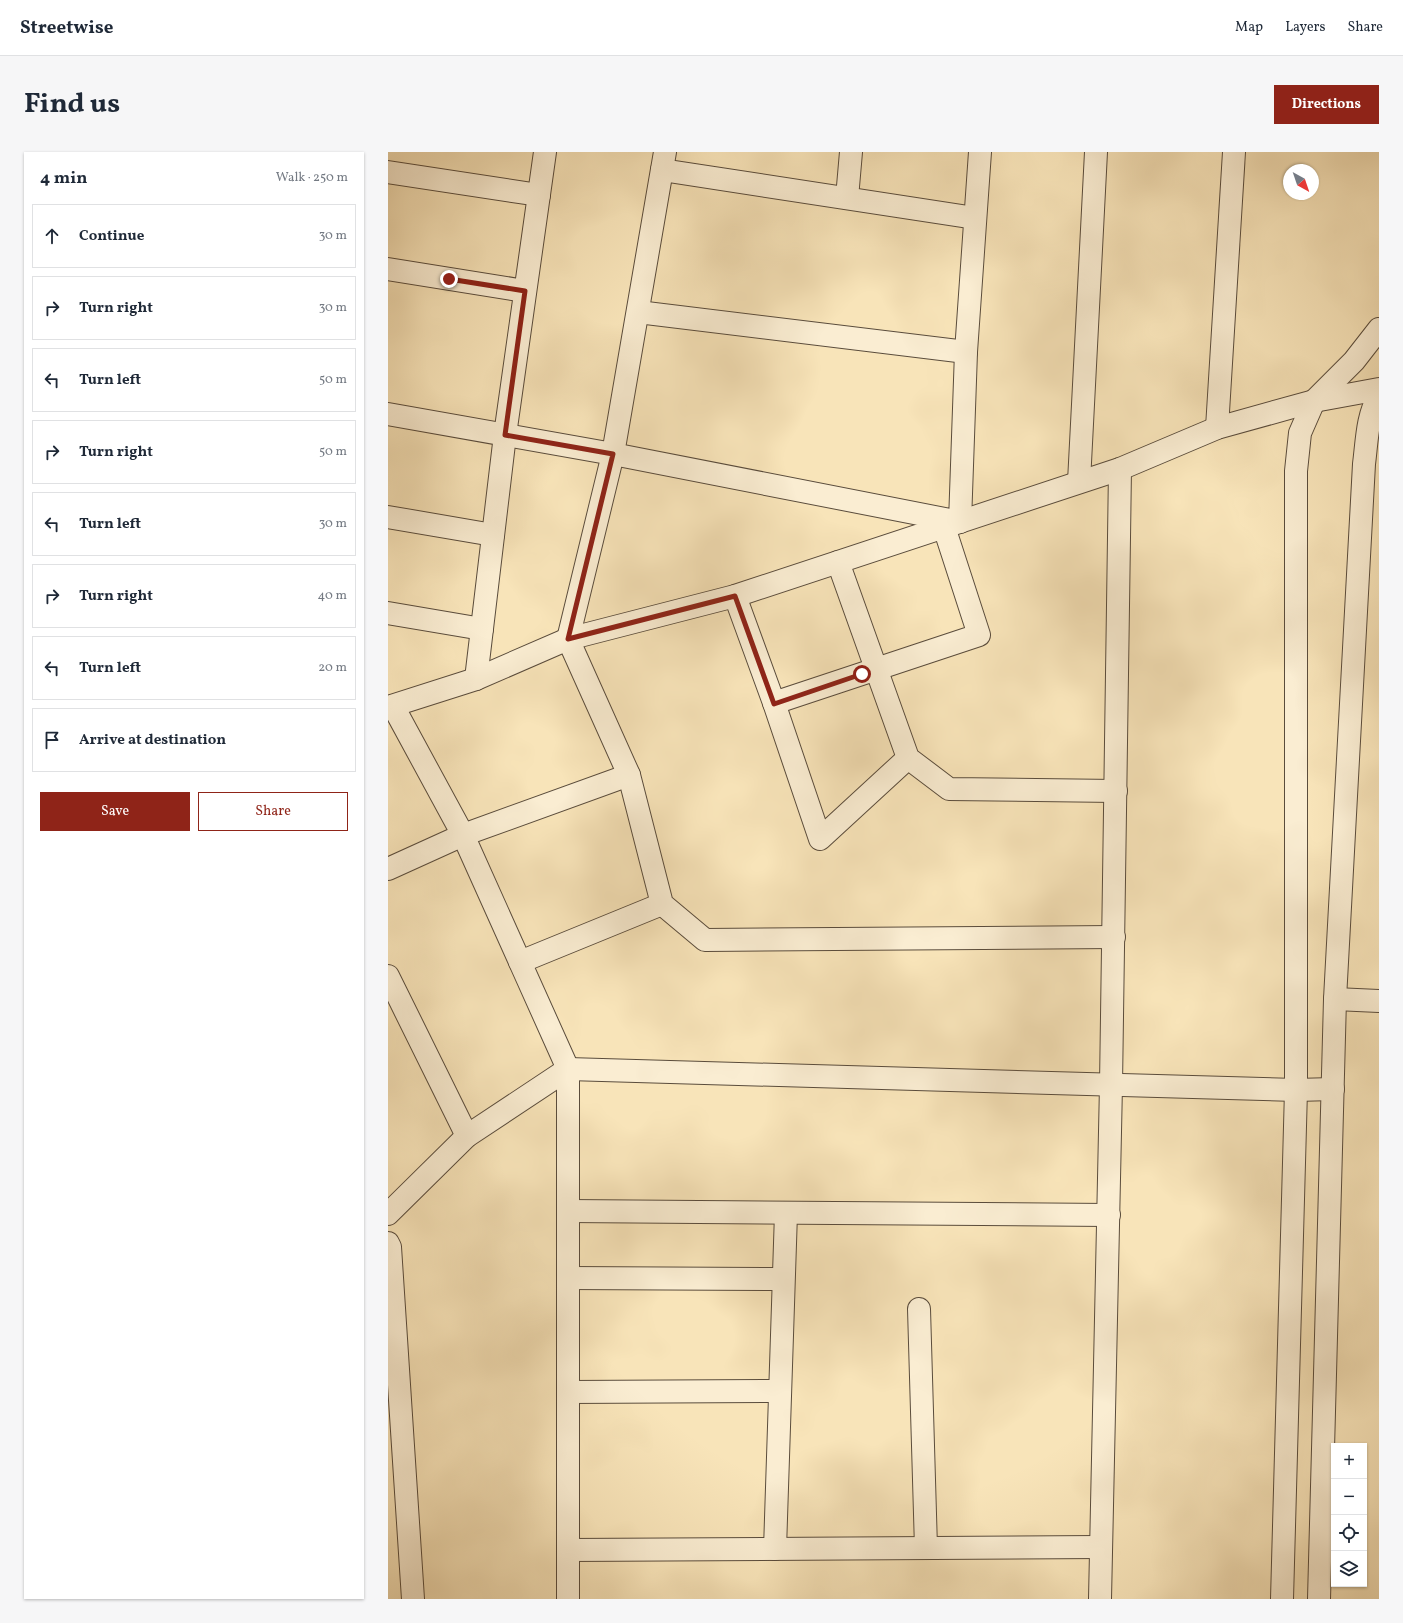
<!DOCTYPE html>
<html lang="en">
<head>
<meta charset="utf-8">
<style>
	:root { --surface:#fff; --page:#f6f6f7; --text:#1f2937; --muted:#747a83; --line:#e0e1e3; --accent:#8f2418 }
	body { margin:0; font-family:Vollkorn,serif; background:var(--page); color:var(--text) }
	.controls { position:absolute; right:12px; bottom:12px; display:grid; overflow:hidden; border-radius:0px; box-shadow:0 1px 3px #0004 }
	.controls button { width:36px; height:36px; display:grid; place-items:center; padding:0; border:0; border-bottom:1px solid var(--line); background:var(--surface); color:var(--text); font:20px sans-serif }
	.compass { position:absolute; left:895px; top:12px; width:36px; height:36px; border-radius:50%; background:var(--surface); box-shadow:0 1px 3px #0004; rotate:140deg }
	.stop { position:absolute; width:12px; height:12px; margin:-9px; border:3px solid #8f2418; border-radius:50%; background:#fff }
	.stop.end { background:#8f2418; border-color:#fff; box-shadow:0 1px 4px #0008 }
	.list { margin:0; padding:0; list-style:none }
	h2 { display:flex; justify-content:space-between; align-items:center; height:52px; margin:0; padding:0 16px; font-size:17px }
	h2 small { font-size:13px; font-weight:400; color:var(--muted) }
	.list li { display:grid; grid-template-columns:26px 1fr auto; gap:12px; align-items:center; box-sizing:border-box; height:64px; margin:0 8px 8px; padding:0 8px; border:1px solid var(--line); border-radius:0px }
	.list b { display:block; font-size:15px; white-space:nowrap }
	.list em { font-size:13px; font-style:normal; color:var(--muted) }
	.actions { display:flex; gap:8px; padding:12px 16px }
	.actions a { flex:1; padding:9px 0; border:1px solid var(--accent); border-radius:0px; text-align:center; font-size:14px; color:var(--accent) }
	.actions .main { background:var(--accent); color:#fff }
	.icon { flex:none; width:22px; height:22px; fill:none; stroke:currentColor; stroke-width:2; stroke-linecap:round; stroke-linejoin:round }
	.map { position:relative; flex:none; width:991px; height:1447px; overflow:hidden; border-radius:0px }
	header { display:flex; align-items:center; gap:24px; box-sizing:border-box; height:56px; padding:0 20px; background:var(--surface); border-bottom:1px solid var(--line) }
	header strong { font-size:19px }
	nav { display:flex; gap:22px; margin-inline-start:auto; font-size:14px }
	.intro { display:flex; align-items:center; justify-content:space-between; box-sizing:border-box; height:96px; padding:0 24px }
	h1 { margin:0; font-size:28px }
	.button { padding:10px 18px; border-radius:0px; background:var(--accent); color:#fff; font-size:14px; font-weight:700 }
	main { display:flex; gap:24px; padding:0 24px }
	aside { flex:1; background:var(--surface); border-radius:0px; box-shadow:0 1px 3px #0004 }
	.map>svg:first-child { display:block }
</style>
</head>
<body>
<header>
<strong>Streetwise</strong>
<nav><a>Map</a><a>Layers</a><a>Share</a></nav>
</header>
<div class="intro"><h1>Find us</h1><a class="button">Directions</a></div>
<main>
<aside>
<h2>4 min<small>Walk · 250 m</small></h2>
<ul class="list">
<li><svg class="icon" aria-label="ahead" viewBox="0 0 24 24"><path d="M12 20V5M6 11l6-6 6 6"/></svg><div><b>Continue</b></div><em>30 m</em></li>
<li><svg class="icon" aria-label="right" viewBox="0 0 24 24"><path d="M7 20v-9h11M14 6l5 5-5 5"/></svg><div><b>Turn right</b></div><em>30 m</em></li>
<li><svg class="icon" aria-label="left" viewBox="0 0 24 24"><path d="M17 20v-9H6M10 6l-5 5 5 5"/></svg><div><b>Turn left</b></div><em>50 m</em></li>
<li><svg class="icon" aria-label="right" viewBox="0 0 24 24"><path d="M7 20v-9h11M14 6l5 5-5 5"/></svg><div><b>Turn right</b></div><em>50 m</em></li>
<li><svg class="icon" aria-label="left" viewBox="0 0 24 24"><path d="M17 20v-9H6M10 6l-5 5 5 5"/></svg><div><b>Turn left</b></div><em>30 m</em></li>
<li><svg class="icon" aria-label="right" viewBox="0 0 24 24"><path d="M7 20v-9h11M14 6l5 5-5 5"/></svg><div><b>Turn right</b></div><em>40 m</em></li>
<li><svg class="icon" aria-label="left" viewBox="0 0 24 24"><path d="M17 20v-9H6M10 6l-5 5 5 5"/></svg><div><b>Turn left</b></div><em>20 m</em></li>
<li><svg class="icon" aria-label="arrive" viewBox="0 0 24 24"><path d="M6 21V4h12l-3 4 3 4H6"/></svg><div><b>Arrive at destination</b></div></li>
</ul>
<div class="actions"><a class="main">Save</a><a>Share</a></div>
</aside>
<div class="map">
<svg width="991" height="1447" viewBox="0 0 991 1447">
	<rect width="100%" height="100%" fill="#f8e4b9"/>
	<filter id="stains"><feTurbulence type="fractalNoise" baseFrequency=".005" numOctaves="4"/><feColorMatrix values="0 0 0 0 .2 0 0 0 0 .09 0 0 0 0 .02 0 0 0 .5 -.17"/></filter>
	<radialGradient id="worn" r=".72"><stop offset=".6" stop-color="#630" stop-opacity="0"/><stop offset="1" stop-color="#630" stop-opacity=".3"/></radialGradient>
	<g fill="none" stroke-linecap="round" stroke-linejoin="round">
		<defs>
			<g id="minor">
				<polyline points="277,0 225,302 180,487 241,623 274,752 317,788 726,785"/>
				<polyline points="274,18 587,66"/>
				<polyline points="0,20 151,43"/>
				<polyline points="459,46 463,0"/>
				<polyline points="0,117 137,139"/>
				<polyline points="250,160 578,200"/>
				<polyline points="0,262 225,302 572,370 578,200 592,0"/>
				<polyline points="829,276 846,0"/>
				<polyline points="691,330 708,0"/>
				<polyline points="0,365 105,383"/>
				<polyline points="450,410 520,606 561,637 728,639"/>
				<polyline points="347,444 386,551 432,687 520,606"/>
				<polyline points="0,461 94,477"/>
				<polyline points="88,527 117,283 157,0"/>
				<polyline points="386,551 591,483 556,375"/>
				<polyline points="5,554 75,683 180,917 180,1447"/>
				<polyline points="0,555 88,527 180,487 347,444 732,317 829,276 926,249 991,237"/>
				<polyline points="0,717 75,683 241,623"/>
				<polyline points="132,810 274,752"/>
				<polyline points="0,824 79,984"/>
				<polyline points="947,847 991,849"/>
				<polyline points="180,1059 721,1063"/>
				<polyline points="0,1062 79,984 180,917 908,938"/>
				<polyline points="0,1091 2,1095 25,1447"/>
				<polyline points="180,1126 395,1127"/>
				<polyline points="531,1157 538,1396"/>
				<polyline points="180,1240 392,1239"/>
				<polyline points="387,1397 398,1061"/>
				<polyline points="180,1398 713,1395"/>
				<polyline points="712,1447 723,933 732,317"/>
			</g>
			<g id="tertiary">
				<polyline points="908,938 945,937"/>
				<polyline points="894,1447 908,938 908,319 912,281 926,249 966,209 991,177"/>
				<path d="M931 1447 947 847 976 312C979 289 979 264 991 244"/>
			</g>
		</defs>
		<use href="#minor" stroke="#5a4c3c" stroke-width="24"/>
		<use href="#tertiary" stroke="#5a4c3c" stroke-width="24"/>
		<use href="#minor" stroke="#faedd2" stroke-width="22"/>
		<use href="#tertiary" stroke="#faedd2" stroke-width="22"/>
	</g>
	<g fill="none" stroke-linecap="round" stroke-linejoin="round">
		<polyline stroke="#8f2418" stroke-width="5" points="61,127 137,139 117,283 225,302 180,487 347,444 386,552 474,522"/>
	</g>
	<rect width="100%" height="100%" filter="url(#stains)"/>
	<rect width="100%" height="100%" fill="url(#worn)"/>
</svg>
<div class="controls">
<button>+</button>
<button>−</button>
<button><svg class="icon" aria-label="locate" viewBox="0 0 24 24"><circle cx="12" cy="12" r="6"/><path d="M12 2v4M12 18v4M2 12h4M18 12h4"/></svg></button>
<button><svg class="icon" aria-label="layers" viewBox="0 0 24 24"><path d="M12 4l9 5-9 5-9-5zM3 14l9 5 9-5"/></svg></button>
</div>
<svg class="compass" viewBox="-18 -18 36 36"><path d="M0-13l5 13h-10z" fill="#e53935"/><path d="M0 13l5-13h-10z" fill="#747a83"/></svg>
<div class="stop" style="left:474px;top:522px"></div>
<div class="stop end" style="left:61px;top:127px"></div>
</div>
</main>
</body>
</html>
